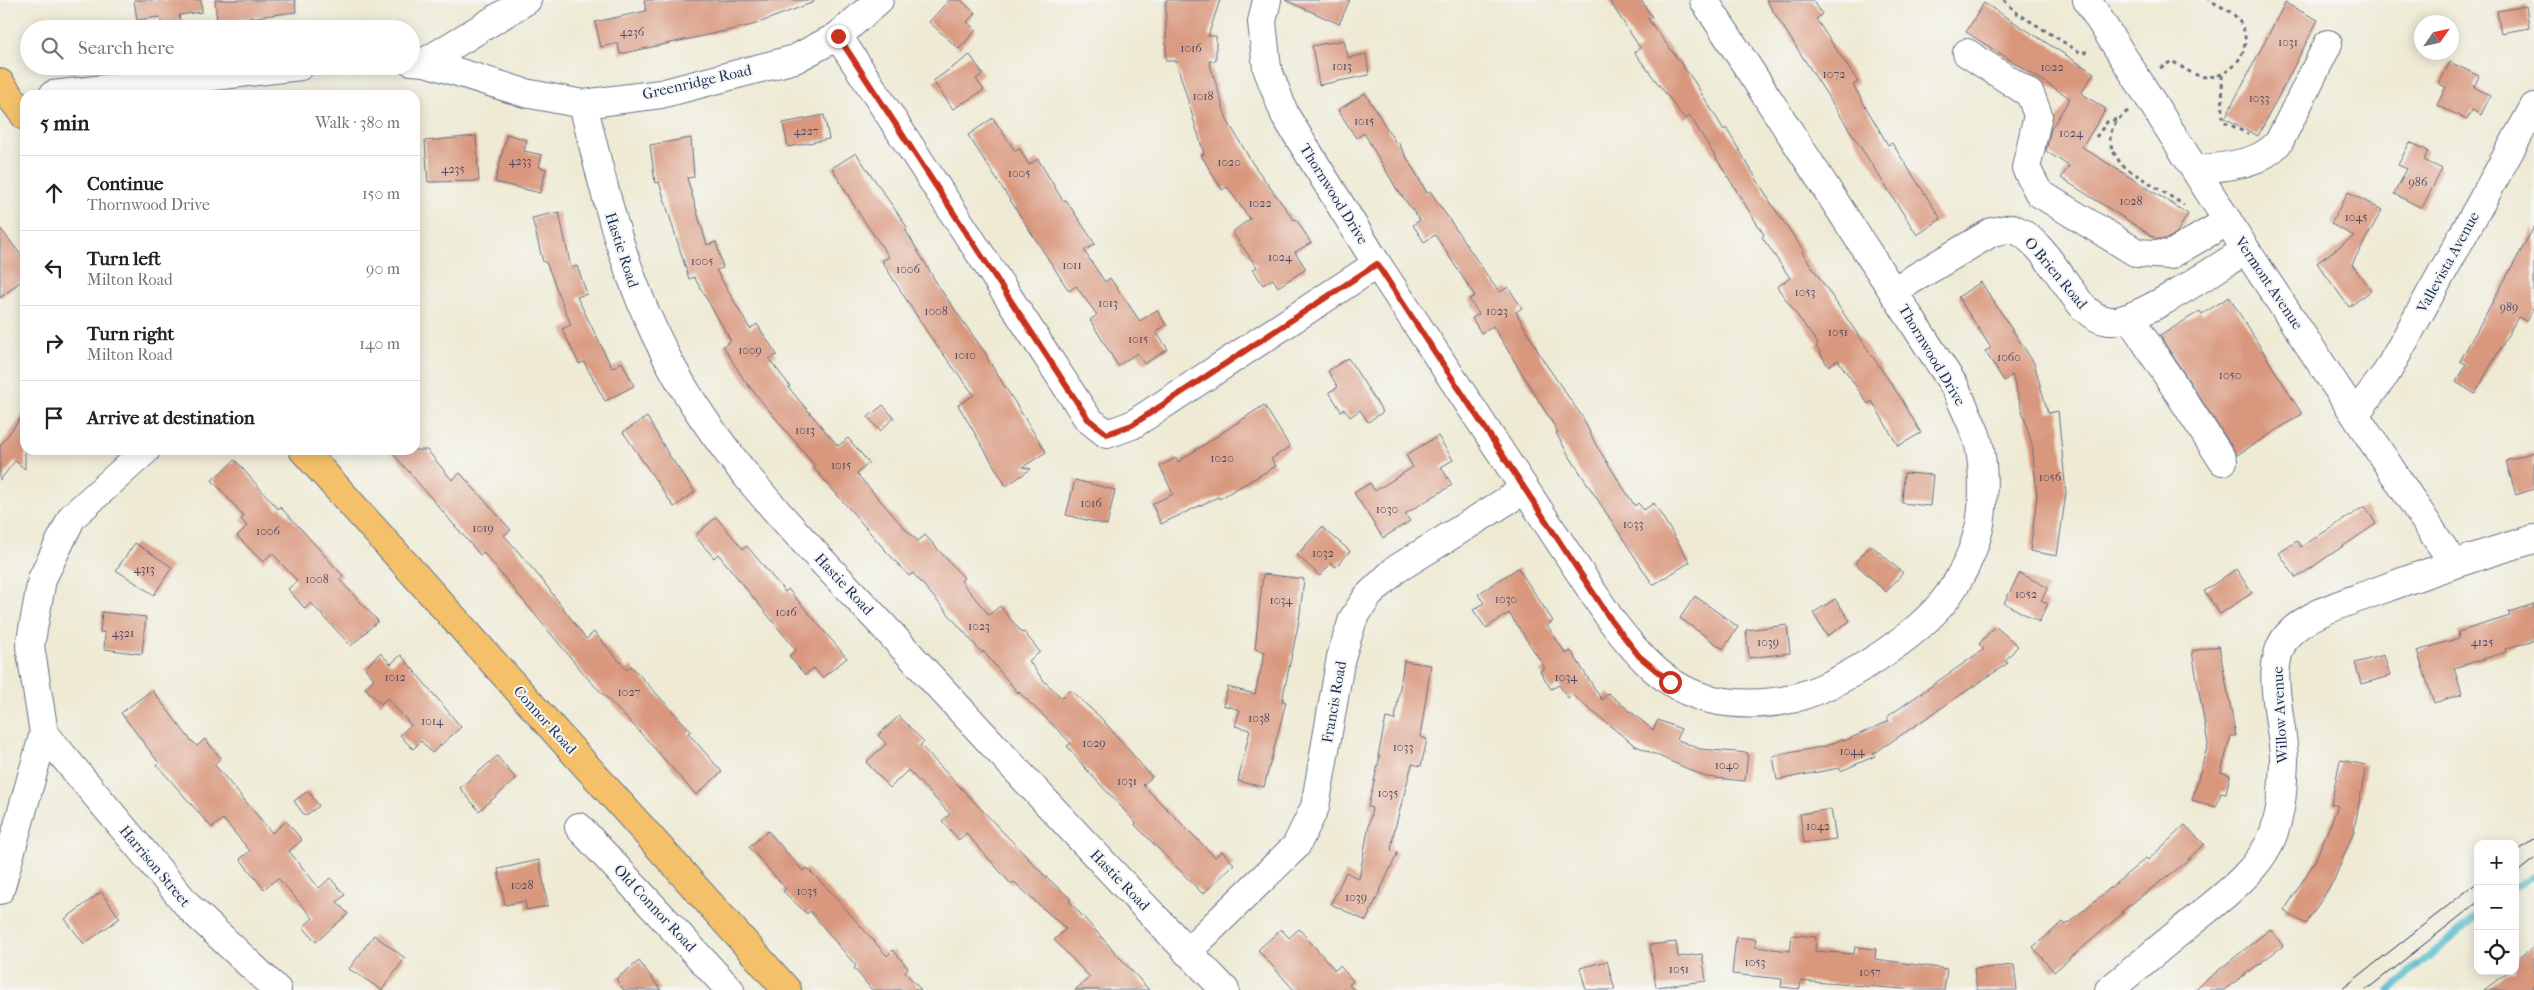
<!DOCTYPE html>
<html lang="en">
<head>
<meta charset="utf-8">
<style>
	:root { --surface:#fff; --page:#f6f6f6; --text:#222; --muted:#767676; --line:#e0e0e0 }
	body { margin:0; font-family:"IM FELL French Canon",serif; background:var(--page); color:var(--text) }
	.controls { position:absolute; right:15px; bottom:15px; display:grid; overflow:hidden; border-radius:10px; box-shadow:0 2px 12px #0003 }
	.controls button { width:45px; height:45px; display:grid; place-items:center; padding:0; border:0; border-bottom:1px solid var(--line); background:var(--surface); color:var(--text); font:25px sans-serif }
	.compass { position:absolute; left:2414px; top:15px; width:45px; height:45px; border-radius:50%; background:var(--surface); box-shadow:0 2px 12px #0003; rotate:56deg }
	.stop { position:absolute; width:15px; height:15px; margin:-11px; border:4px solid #c8321e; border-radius:50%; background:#fff }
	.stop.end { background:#c8321e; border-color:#fff; box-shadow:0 1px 5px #0008 }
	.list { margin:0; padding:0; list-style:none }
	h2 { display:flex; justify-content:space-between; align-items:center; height:65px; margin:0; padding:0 20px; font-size:21px }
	h2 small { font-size:16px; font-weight:400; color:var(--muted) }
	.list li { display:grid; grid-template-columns:32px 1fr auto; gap:15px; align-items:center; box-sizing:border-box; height:75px; padding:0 20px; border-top:1px solid var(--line) }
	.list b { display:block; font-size:19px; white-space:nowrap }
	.list p { margin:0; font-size:16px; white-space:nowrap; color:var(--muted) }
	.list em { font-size:16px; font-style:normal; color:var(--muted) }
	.icon { flex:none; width:28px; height:28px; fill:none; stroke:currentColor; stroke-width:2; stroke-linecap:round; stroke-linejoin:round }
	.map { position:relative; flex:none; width:2534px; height:990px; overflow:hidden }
	.search { position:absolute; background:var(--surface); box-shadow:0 2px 12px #0003; left:20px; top:20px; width:400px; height:55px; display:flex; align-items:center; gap:12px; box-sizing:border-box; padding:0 18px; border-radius:28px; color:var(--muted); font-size:19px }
	.panel { position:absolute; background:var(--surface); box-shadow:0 2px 12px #0003; left:20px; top:90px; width:400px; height:365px; border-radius:15px }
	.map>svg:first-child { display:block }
</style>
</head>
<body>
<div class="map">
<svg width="2534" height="990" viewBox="0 0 2534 990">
	<rect width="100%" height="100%" fill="#f6f6f2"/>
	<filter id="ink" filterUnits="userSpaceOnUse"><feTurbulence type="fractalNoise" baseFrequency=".02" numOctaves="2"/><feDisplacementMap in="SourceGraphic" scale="10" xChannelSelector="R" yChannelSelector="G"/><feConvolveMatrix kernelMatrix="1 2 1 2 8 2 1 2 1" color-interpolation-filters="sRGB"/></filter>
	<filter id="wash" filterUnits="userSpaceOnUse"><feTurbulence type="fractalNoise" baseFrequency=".0096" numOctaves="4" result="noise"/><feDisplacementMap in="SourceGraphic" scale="20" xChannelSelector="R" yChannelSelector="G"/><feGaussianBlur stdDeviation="1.12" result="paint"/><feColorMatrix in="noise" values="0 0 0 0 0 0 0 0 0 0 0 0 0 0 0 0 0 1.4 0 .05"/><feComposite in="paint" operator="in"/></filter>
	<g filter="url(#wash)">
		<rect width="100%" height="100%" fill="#eeead4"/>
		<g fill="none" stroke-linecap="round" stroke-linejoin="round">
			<g stroke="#4fb8cc" stroke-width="7">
				<polyline points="2515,888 2534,875"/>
				<polyline points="2389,990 2478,915"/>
			</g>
		</g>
		<g id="blocks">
			<g fill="#d9977d">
				<polygon points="134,0 201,0 202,12 179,15 181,25 162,27 160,17 137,20"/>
				<polygon points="215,0 295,0 296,12 217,22"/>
				<polygon points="644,0 813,0 814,2 753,25 620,54 618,43 601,47 595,22 646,11"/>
				<polygon points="949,0 961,0 975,13 967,22 976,30 959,49 929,22"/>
				<polygon points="1166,0 1220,0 1208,36 1216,36 1216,61 1209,61 1227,120 1253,164 1294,220 1296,219 1311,243 1295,252 1306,269 1278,287 1273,279 1263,285 1253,269 1257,267 1232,232 1250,219 1227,187 1222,190 1201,155 1204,154 1176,61 1166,61"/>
				<polygon points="1285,0 1350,0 1339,24"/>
				<polygon points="1609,0 1641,0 1652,17 1648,19 1694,81 1724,130 1726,128 1774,208 1804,251 1802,252 1902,400 1921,433 1898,446 1872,401 1868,404 1838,360 1828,366 1816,346 1818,344 1777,287 1790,278 1762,237 1764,235 1690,116 1685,119 1634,52 1640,48"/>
				<polygon points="1766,0 1812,0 1822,14 1816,19 1858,82 1853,85 1888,145 1892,143 1941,219 1917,235"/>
				<polygon points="1984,3 2094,73 2081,93 2106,109 2082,147 2188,214 2176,234 2166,239 2157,239 2061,178 2069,166 2046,151 2051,129 2070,98 1966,32"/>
				<polygon points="2285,3 2318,20 2258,136 2225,118"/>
				<polygon points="2526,6 2529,28 2501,33 2497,11"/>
				<polygon points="1344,40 1348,58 1366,54 1369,75 1319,85 1312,46"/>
				<polygon points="970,55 983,74 976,79 984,90 953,109 933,81"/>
				<polygon points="2450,62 2479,76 2474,87 2490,96 2481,115 2472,110 2467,120 2437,105 2446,87 2439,84"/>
				<polygon points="1365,93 1396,143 1398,142 1427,193 1430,191 1493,284 1500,292 1508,287 1522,308 1516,312 1543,360 1583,418 1596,445 1635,506 1638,503 1644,510 1654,503 1690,562 1653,585 1568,454 1556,433 1558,432 1493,326 1481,333 1472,318 1479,314 1469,299 1475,296 1435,235 1424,242 1413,225 1420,220 1396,188 1364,133 1356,138 1338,110"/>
				<polygon points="824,115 829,139 788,147 783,123"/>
				<polygon points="993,118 1015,151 1020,149 1029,165 1038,159 1063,201 1066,200 1095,244 1084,251 1105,282 1110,278 1140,321 1157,310 1166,325 1156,332 1168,349 1144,364 1137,353 1118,366 1090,320 1097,315 1076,286 1069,291 968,135"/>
				<polygon points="507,134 527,140 524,151 542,155 539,167 546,169 540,193 495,182"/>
				<polygon points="476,136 479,181 428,182 425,141"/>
				<polygon points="691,138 694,177 687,178 707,245 716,242 723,268 716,270 750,329 757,324 777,355 769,359 790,386 788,387 838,446 848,438 869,463 857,474 907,531 918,541 925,535 964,578 961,581 989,615 1000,606 1022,633 1024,632 1040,652 1029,661 1044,681 1062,698 1070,690 1101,718 1152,777 1143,785 1215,857 1222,851 1234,864 1203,894 1135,825 1136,823 1086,769 1067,746 1071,743 1019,692 1018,693 983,651 982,653 913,573 909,576 886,551 813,467 815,466 744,380 723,346 731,341 694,277 689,279 659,182 655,183 650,145"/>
				<polygon points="2410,142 2428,151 2424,160 2442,169 2422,208 2394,194 2407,169 2398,165"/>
				<polygon points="856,153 907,227 905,229 939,287 988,357 987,358 1046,452 1023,467 1031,469 1006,486 958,405 974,395 931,338 895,282 882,261 889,257 858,212 832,168"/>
				<polygon points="2348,192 2382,210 2352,264 2371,291 2349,307 2317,263 2354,236 2331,224"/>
				<polygon points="559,212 571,268 577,266 587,294 577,297 612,368 622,362 634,386 605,401 584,362 579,364 562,329 571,325 546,262 543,262 532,218"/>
				<polygon points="2534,227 2534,308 2526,321 2518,317 2475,394 2456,382 2466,364 2460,361"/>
				<polygon points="0,228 25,260 25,278 0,298"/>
				<polygon points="1981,282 2034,363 2048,413 2058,411 2066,493 2057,556 2030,551 2037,496 2032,445 2012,375 2004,381 1985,351 1991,348 1958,297"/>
				<polygon points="2229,297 2302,414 2237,455 2160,336 2200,311 2202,314"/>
				<polygon points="1348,358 1383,412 1368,422 1360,410 1350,417 1344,409 1341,411 1329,392 1338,387 1328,371"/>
				<polygon points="883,405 894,418 880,431 868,417"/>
				<polygon points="1264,405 1290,447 1271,459 1276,466 1219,499 1218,497 1161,524 1152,504 1173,494 1160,466 1176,458 1178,462"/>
				<polygon points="25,412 25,469 15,461 0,480 0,446"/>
				<polygon points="647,417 669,455 695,492 674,507 623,432"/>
				<polygon points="1438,436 1453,460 1441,467 1452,485 1405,514 1410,521 1383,538 1354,493 1370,483 1375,491 1413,467 1406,455"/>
				<polygon points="390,450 427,450 452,480 460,473 511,530 504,535 543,581 586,639 594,632 627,670 631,666 691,731 688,733 722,772 696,795 639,731 590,681 483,552 480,555"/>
				<polygon points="2534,452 2534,489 2516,495 2506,461"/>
				<polygon points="235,460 278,509 280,507 301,529 343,576 339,579 378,621 351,646 311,603 305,609 288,589 297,581 272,553 263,562 237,536 247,526 241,519 244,516 212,480"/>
				<polygon points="1904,473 1933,475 1930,506 1902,503"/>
				<polygon points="1075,480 1115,490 1107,525 1066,515"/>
				<polygon points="2365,506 2376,524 2296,578 2279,553 2297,541 2301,547"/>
				<polygon points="716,517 743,549 747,546 785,592 788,589 847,658 822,678 814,668 805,675 789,656 796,650 718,554 714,558 695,536"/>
				<polygon points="1322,527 1350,551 1336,567 1331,563 1320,576 1297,555"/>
				<polygon points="135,543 172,567 154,595 116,570"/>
				<polygon points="1871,545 1903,573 1886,592 1855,563"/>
				<polygon points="1518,568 1553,621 1547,625 1566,654 1571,651 1602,700 1608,693 1653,730 1658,720 1681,729 1676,739 1700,749 1748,753 1745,781 1706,777 1634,745 1572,695 1568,698 1559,685 1551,689 1540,671 1545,668 1509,613 1486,628 1473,610 1484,603 1478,594"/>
				<polygon points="2236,569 2252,593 2220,614 2204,591"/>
				<polygon points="2020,573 2048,588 2041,600 2048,604 2039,622 2004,603"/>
				<polygon points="1263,574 1304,579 1299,621 1282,701 1286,702 1264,787 1238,781 1250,730 1235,726 1240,710 1223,705 1228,687 1255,694 1265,652 1255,649"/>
				<polygon points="1695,596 1738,627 1723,649 1680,618"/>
				<polygon points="1835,599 1850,621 1827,636 1813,613"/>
				<polygon points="2534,604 2534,640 2505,649 2506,652 2454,668 2462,694 2434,703 2417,651 2459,638 2458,632 2510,616 2508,612"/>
				<polygon points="102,612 146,617 142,654 104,649 105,633 100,632"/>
				<polygon points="1787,625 1790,653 1749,658 1746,630"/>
				<polygon points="1995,626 2018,646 2005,661 2008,663 1873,754 1875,756 1841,771 1839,768 1777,780 1773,756 1826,746 1843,739 1844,741 1889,721 1887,717 1984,649 1979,644"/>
				<polygon points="2219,646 2236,736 2231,736 2221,772 2230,775 2226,793 2221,792 2216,807 2192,800 2208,744 2192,651"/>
				<polygon points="380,653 391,664 401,655 461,727 432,753 421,741 413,749 400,735 411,725 387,698 381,704 365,688 374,679 365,668"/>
				<polygon points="2384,655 2390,676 2361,684 2355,663"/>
				<polygon points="1404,661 1431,665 1420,737 1427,739 1421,766 1412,764 1394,832 1391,851 1398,852 1366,921 1331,904 1346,872 1359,879 1372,808 1368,807 1380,756 1378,756 1386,718 1395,720"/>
				<polygon points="152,690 189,738 197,746 205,739 221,758 214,764 272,833 286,821 302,840 289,851 319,888 330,878 345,895 337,902 348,914 316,942 303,927 313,918 278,878 264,889 240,859 250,851 223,819 212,828 157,765 159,763 121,713"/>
				<polygon points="899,716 924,742 920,745 1044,875 1071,899 1069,901 1149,990 1075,990 1090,977 1054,940 1066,929 1014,882 1011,884 966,833 959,840 942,821 950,814 908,770 890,788 866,762 886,744 878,735"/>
				<polygon points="497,756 516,779 479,811 460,788"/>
				<polygon points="2340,760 2366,765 2354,831 2334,880 2306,924 2284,911 2315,861 2338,806 2331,804"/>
				<polygon points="308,791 319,806 305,816 294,801"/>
				<polygon points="1831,809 1836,839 1804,843 1800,814"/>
				<polygon points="2185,825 2204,844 2180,867 2122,911 2123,913 2054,972 2033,947 2063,922 2066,925 2146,858 2148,860"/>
				<polygon points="768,831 803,871 807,868 829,890 887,956 893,950 908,968 905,972 921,990 872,990 854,968 856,966 810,911 807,914 783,891 786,889 749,847"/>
				<polygon points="539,860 548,906 526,910 525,901 505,905 498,869"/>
				<polygon points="101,892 120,918 84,944 65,919"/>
				<polygon points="1281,929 1289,938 1299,929 1335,970 1340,966 1353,981 1349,985 1354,990 1294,990 1258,950"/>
				<polygon points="2270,929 2283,946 2224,990 2194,990"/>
				<polygon points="374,935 405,958 382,990 349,969"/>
				<polygon points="1792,935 1816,937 1815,951 1854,954 1855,947 1876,949 1875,959 1947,969 1944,990 1916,990 1801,981 1800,989 1781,987 1782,979 1732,974 1736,937 1756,939 1755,947 1790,951"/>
				<polygon points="1676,942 1678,957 1702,954 1706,981 1656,987 1650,945"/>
				<polygon points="2534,947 2534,990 2484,990 2509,971 2515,971 2515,960"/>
				<polygon points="639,961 661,990 624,990 616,979"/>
				<polygon points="1607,961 1615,990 1586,990 1580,968"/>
				<polygon points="2014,965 2017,990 1977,990 1974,969"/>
			</g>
		</g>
	</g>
	<g filter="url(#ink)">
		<use href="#blocks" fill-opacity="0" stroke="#657087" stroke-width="1"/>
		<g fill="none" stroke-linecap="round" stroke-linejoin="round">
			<defs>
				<g id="minor">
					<path d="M1267 0 1262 22 1267 68 1285 115 1377 264 1611 620C1637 654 1665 688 1709 699 1734 705 1766 705 1791 699 1840 686 1916 638 1947 597 1960 579 1971 557 1977 536 1985 511 1985 459 1976 435 1970 419 1962 403 1955 387L1704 0"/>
					<polyline points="2087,0 2246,250 2453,563"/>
					<polyline points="838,36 1088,419 1107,434 1132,425 1377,264"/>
					<polyline points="1967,53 2030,94 2038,115 2026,168 2039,193 2137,253 2170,255 2228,221"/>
					<polyline points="411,61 425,62 525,93 583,104 661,94 795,59 838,36 879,0"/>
					<polyline points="425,62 527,0"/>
					<polyline points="53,95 300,66"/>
					<path d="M583 104C605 194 623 274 667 358 721 462 809 546 888 631 999 752 1110 872 1225 990"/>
					<path d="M2196 170C2225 166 2259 166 2279 142L2328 44"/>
					<path d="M1893 291 1992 232 2012 228C2036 238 2050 262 2065 282 2076 298 2088 319 2109 321 2137 324 2219 266 2246 250"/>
					<polyline points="2130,318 2223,461"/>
					<polyline points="2356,413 2387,372 2534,107"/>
					<polyline points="44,733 190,908 277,990"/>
					<polyline points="579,827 730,990"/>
					<polyline points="0,890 44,733 30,646 42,579 72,517 146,450"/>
					<polyline points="1187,952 1296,846 1315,807 1341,657 1353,619 1368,596 1395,570 1524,490"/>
					<path d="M2109 990C2133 971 2157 950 2182 930 2214 903 2260 873 2274 832 2282 809 2283 784 2284 760 2284 724 2262 664 2288 635 2308 613 2345 603 2372 593 2426 573 2479 555 2534 539"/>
				</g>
				<g id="major">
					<polyline points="0,83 25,116"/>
					<polyline points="303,450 787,990"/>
				</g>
			</defs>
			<use href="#minor" stroke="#657087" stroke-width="30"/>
			<use href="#major" stroke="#657087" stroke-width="30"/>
			<g stroke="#657087" stroke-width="3" stroke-dasharray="4 4" stroke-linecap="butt">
				<polyline points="2004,0 2017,13 2081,53 2091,51"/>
				<path d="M2160 68 2172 61C2182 67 2195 77 2207 77 2237 77 2259 40 2235 16 2228 9 2217 5 2209 0"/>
				<polyline points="2222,75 2223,121 2248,134"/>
				<path d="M2128 111C2105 127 2105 146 2124 167L2184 205"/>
				<polyline points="2096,137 2107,122 2117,119"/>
			</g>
			<use href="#minor" stroke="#fff" stroke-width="28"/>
			<use href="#major" stroke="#f4c16a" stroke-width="28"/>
			<g stroke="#1b2f5e" stroke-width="1">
				<polyline points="2515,853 2534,839"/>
				<polyline points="2515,874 2534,859"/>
				<polyline points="2341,990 2478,882"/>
				<polyline points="2366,990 2478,902"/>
			</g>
		</g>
	</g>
	<g fill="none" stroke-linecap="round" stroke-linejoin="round" filter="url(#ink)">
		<polyline stroke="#c8321e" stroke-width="6" points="838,36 1088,419 1107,434 1132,425 1377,264 1611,620 1639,656 1670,682"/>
	</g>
	<g text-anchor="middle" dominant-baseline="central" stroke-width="4" stroke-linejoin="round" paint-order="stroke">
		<g font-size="12" fill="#4a4966">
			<text x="632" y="32">4236</text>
			<text x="2288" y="42">1031</text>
			<text x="1191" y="48">1016</text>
			<text x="1342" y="66">1013</text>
			<text x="2052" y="67">1022</text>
			<text x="1834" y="74">1072</text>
			<text x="1203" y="96">1018</text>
			<text x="2259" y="98">1033</text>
			<text x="1364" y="121">1015</text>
			<text x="806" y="131">4227</text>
			<text x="2071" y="133">1024</text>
			<text x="520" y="161">4233</text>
			<text x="1229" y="162">1020</text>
			<text x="453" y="169">4235</text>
			<text x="1019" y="173">1005</text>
			<text x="2418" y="182">986</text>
			<text x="2131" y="201">1028</text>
			<text x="1260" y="203">1022</text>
			<text x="2356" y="217">1045</text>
			<text x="1280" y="257">1024</text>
			<text x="702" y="261">1005</text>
			<text x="1072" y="265">1011</text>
			<text x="908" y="269">1006</text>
			<text x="1805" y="292">1053</text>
			<text x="1108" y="303">1013</text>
			<text x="2509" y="307">989</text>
			<text x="936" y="311">1008</text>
			<text x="1497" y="311">1023</text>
			<text x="1838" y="332">1051</text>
			<text x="1138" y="339">1015</text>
			<text x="750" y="350">1009</text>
			<text x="965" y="355">1010</text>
			<text x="2009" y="357">1060</text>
			<text x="2230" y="375">1050</text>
			<text x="805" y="430">1013</text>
			<text x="1222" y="458">1020</text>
			<text x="841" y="465">1015</text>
			<text x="2050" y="477">1056</text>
			<text x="1091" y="503">1016</text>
			<text x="1387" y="509">1030</text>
			<text x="1633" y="524">1033</text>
			<text x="483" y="528">1019</text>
			<text x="268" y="531">1006</text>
			<text x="1323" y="553">1032</text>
			<text x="144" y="569">4313</text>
			<text x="317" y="579">1008</text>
			<text x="2026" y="594">1052</text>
			<text x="1506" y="599">1030</text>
			<text x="1281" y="600">1034</text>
			<text x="786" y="612">1016</text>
			<text x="979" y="626">1023</text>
			<text x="123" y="633">4321</text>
			<text x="1768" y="642">1039</text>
			<text x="2482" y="642">4125</text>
			<text x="395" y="677">1012</text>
			<text x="1566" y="677">1034</text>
			<text x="629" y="692">1027</text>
			<text x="1259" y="718">1038</text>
			<text x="432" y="721">1014</text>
			<text x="1094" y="743">1029</text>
			<text x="1403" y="747">1033</text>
			<text x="1852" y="751">1044</text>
			<text x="1727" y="765">1040</text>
			<text x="1127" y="781">1031</text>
			<text x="1388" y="793">1035</text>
			<text x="1818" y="826">1042</text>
			<text x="522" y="885">1028</text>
			<text x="807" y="891">1035</text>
			<text x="1356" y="897">1039</text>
			<text x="1755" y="962">1053</text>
			<text x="1679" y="969">1051</text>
			<text x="1870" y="972">1057</text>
		</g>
		<g font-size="15" fill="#1b2f5e" stroke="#f6f6f2">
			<text transform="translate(697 82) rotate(-13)">Greenridge Road</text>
			<text transform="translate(1334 194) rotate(58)">Thornwood Drive</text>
			<text transform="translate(622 250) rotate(72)">Hastie Road</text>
			<text transform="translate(2448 262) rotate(-61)">Vallevista Avenue</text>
			<text transform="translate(2056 273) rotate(50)">O Brien Road</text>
			<text transform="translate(2269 283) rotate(56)">Vermont Avenue</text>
			<text transform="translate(1932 355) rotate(59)">Thornwood Drive</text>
			<text transform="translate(844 584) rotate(47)">Hastie Road</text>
			<text transform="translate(1334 702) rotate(-80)">Francis Road</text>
			<text transform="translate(2280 715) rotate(-93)">Willow Avenue</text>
			<text transform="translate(545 720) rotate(48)">Connor Road</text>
			<text transform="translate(155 866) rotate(50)">Harrison Street</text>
			<text transform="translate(1120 880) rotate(46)">Hastie Road</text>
			<text transform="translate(655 908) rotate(47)">Old Connor Road</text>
		</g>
	</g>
</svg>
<div class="controls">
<button>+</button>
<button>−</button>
<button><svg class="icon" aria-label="locate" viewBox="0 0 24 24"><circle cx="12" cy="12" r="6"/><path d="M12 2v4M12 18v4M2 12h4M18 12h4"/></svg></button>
</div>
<svg class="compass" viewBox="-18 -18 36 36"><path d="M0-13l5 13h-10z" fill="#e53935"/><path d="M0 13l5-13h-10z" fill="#767676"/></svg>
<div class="stop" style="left:1670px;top:682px"></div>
<div class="stop end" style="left:838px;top:36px"></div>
<div class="search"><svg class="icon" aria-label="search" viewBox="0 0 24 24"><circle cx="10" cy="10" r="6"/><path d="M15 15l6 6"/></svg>Search here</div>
<section class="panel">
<h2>5 min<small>Walk · 380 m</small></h2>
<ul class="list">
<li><svg class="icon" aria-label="ahead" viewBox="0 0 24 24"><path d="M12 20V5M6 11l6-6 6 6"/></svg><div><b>Continue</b><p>Thornwood Drive</p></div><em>150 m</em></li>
<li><svg class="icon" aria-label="left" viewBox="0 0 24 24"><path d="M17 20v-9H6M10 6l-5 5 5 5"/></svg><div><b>Turn left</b><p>Milton Road</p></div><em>90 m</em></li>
<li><svg class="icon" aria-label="right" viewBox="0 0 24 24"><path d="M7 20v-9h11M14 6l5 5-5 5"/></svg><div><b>Turn right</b><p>Milton Road</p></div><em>140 m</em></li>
<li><svg class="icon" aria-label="arrive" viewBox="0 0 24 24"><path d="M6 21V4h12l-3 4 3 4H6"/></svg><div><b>Arrive at destination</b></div></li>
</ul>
</section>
</div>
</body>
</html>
